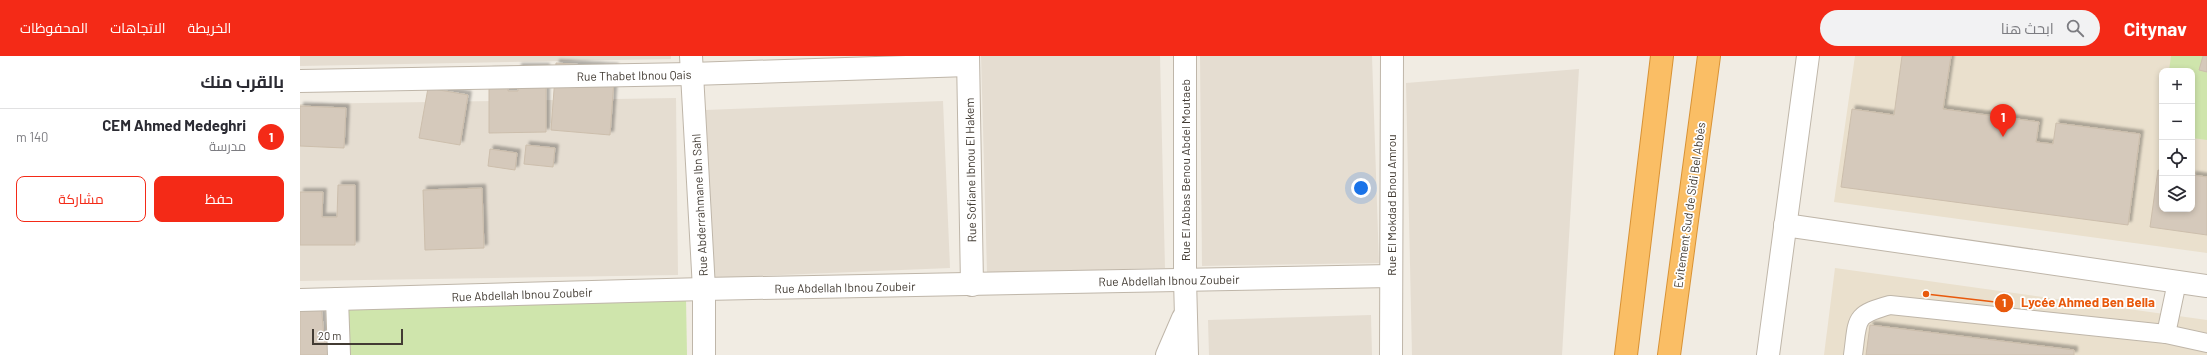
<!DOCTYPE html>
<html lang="ar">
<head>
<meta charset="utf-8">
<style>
	:root { --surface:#fff; --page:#f2f2f3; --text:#2b2b33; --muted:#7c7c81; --line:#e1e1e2; --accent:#f42a17 }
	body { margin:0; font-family:Barlow,Cairo,sans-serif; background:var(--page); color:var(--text); direction:rtl }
	.controls { position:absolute; right:12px; top:12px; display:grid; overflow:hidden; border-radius:8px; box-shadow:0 2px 6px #0003 }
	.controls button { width:36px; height:36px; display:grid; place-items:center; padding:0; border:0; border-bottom:1px solid var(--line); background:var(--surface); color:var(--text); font:20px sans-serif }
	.scale { position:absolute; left:12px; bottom:10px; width:91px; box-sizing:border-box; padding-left:4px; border:2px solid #423b33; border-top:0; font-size:11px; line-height:14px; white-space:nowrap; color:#423b33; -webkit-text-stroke:3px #fff; paint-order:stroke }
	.you { position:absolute; left:1061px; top:132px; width:14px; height:14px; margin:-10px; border:3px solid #fff; border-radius:50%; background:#1a73e8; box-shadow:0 0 0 6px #1a73e833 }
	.badge { display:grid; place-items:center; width:26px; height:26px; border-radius:50%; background:var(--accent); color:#fff; font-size:13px; font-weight:700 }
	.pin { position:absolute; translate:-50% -33px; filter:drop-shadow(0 1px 2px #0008) }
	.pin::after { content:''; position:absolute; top:21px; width:14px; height:12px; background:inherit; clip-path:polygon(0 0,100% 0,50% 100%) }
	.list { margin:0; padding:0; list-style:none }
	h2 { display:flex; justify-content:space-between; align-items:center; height:52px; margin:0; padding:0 16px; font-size:17px }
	h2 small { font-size:13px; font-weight:400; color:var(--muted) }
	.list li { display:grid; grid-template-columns:26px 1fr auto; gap:12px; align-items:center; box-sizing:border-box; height:56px; padding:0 16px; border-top:1px solid var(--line) }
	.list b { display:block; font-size:15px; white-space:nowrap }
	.list p { margin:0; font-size:13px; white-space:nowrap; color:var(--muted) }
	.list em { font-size:13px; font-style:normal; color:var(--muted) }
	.actions { display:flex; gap:8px; padding:12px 16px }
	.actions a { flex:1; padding:9px 0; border:1px solid var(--accent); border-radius:8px; text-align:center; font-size:14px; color:var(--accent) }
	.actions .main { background:var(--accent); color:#fff }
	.icon { flex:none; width:22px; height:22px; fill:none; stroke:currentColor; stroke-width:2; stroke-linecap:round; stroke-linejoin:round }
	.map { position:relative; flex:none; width:1907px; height:299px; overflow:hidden; direction:ltr }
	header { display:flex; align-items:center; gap:24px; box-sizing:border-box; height:56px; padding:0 20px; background:var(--accent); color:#fff }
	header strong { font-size:19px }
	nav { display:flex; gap:22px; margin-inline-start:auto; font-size:14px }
	.search { width:280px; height:36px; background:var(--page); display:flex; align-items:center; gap:10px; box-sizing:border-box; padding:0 14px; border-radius:22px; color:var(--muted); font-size:15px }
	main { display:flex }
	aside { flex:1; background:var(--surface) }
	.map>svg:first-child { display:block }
</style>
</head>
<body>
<header>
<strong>Citynav</strong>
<div class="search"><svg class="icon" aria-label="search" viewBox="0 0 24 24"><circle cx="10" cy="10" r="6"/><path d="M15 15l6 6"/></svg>ابحث هنا</div>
<nav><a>الخريطة</a><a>الاتجاهات</a><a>المحفوظات</a></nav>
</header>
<main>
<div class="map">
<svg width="1907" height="299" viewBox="0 0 1907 299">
	<defs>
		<filter id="shadow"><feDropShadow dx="3.5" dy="-3.5" stdDeviation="1" flood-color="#0004"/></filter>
	</defs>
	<rect width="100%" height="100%" fill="#f1ece3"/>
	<g fill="#e5ddd1">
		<polygon points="0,0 371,0 371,3 0,10"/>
		<polygon points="681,0 860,0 865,212 687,217"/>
		<polygon points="900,0 1072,0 1079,207 902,210"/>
		<polygon points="1279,13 1262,299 1112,299 1106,27"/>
		<polygon points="376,42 378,219 0,225 0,48"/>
		<polygon points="643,45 650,212 411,222 405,54"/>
		<polygon points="1071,259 1072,299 909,299 908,264"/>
	</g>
	<g fill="#eae0cd" fill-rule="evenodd">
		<path d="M1555 0H1907V197L1534 146ZM1862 15H1892V153H1862Z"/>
		<polygon points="1535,212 1907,264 1907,299 1524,299"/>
	</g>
	<g fill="#cfe5ac">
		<polygon points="1871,0 1907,0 1907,84 1892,82 1892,15 1869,15"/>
		<polygon points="386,242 387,299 44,299 43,250"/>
	</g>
	<g fill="#d5c9bb" stroke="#ccbeac" filter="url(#shadow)">
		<polygon points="1602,0 1651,0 1643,53 1739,66 1736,86 1753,88 1756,67 1840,78 1828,169 1541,131 1552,53 1594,59"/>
		<polygon points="1903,0 1907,0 1907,16 1899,14"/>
		<polygon points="256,7 315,11 310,79 251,74"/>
		<polygon points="218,11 246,11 246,76 189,77 189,15 209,15 208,35 218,35"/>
		<polygon points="128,32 168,39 160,89 119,82"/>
		<polygon points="0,50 46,52 44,92 0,90"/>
		<polygon points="226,89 255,92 253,111 224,108"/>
		<polygon points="190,93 217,97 215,114 188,110"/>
		<polygon points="1858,114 1862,115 1862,153 1892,153 1892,119 1907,121 1907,179 1850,171"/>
		<polygon points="38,129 55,129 55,189 0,189 0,136 23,136 22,161 37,161"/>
		<polygon points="182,132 184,192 125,194 123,134"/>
		<polygon points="21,249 24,280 34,280 35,299 0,299 0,251"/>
		<polygon points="1570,269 1774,294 1774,299 1566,299"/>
	</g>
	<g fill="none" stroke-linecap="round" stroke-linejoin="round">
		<defs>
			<g id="lane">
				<polyline points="1866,278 1877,226"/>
				<path d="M1553 299C1558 263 1553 259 1590 249L1866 278 1907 287"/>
			</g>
			<g id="street">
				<polyline points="391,0 404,233 404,299"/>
				<polyline points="668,0 672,229"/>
				<polyline points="885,0 885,223 887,299"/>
				<polyline points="0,25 391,18 668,9"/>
				<polyline points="1485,169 1907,230"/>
				<polyline points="37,243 39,299"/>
				<polyline points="0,244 404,233 1091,220"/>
				<polyline points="867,299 883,262"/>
				<polyline points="1091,299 1092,0"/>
				<polyline points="1468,299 1508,0"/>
			</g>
			<g id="highway">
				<polyline points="1326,299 1362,0"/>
				<polyline points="1369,299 1409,0"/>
			</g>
		</defs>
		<use href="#lane" stroke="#bfb6a9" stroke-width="20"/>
		<use href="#street" stroke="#bfb6a9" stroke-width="24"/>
		<use href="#highway" stroke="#d89235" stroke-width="24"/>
		<use href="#lane" stroke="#fff" stroke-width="18"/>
		<use href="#street" stroke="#fff" stroke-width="22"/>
		<use href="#highway" stroke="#fabe65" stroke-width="22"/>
	</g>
	<g text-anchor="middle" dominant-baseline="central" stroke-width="3.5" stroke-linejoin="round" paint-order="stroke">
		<g font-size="12" fill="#423b33" stroke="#fff">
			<text transform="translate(334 19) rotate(-1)">Rue Thabet Ibnou Qais</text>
			<text transform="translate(670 114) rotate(-91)">Rue Sofiane Ibnou El Hakem</text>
			<text transform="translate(885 114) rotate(-90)">Rue El Abbas Benou Abdel Moutaeb</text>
			<text transform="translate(399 149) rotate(-93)">Rue Abderrahmane Ibn Sahl</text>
			<text transform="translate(1091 149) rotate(-90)">Rue El Mokdad Bnou Amrou</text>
			<text transform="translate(1389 149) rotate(-82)">Evitement Sud de Sidi Bel Abbès</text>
			<text transform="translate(869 224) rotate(-1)">Rue Abdellah Ibnou Zoubeir</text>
			<text transform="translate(545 231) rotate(-1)">Rue Abdellah Ibnou Zoubeir</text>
			<text transform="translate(222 238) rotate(-2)">Rue Abdellah Ibnou Zoubeir</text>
		</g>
	</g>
	<path fill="none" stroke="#e8590c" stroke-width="1.5" d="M1626 238L1704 247"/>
	<g fill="#e8590c" stroke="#fff" stroke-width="1.5">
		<circle cx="1626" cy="238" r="4"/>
		<circle cx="1704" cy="247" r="10"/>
	</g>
	<g font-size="12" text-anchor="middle" font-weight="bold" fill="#fff">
		<text x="1704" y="251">1</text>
	</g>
	<g font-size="13" text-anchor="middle" font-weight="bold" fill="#e8590c" stroke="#fff" stroke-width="3.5" stroke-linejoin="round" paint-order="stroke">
		<text x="1788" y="251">Lycée Ahmed Ben Bella</text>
	</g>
</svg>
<div class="controls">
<button>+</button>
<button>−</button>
<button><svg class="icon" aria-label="locate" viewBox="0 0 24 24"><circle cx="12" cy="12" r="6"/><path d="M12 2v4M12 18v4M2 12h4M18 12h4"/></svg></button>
<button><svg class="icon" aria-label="layers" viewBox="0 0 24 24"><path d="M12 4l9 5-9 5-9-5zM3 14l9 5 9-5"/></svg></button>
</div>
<div class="scale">20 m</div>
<div class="you"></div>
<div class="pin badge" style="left:1703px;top:81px">1</div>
</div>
<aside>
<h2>بالقرب منك<small></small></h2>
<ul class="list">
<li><span class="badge">1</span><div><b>CEM Ahmed Medeghri</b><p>مدرسة</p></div><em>140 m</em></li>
</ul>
<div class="actions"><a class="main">حفظ</a><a>مشاركة</a></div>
</aside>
</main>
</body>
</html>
